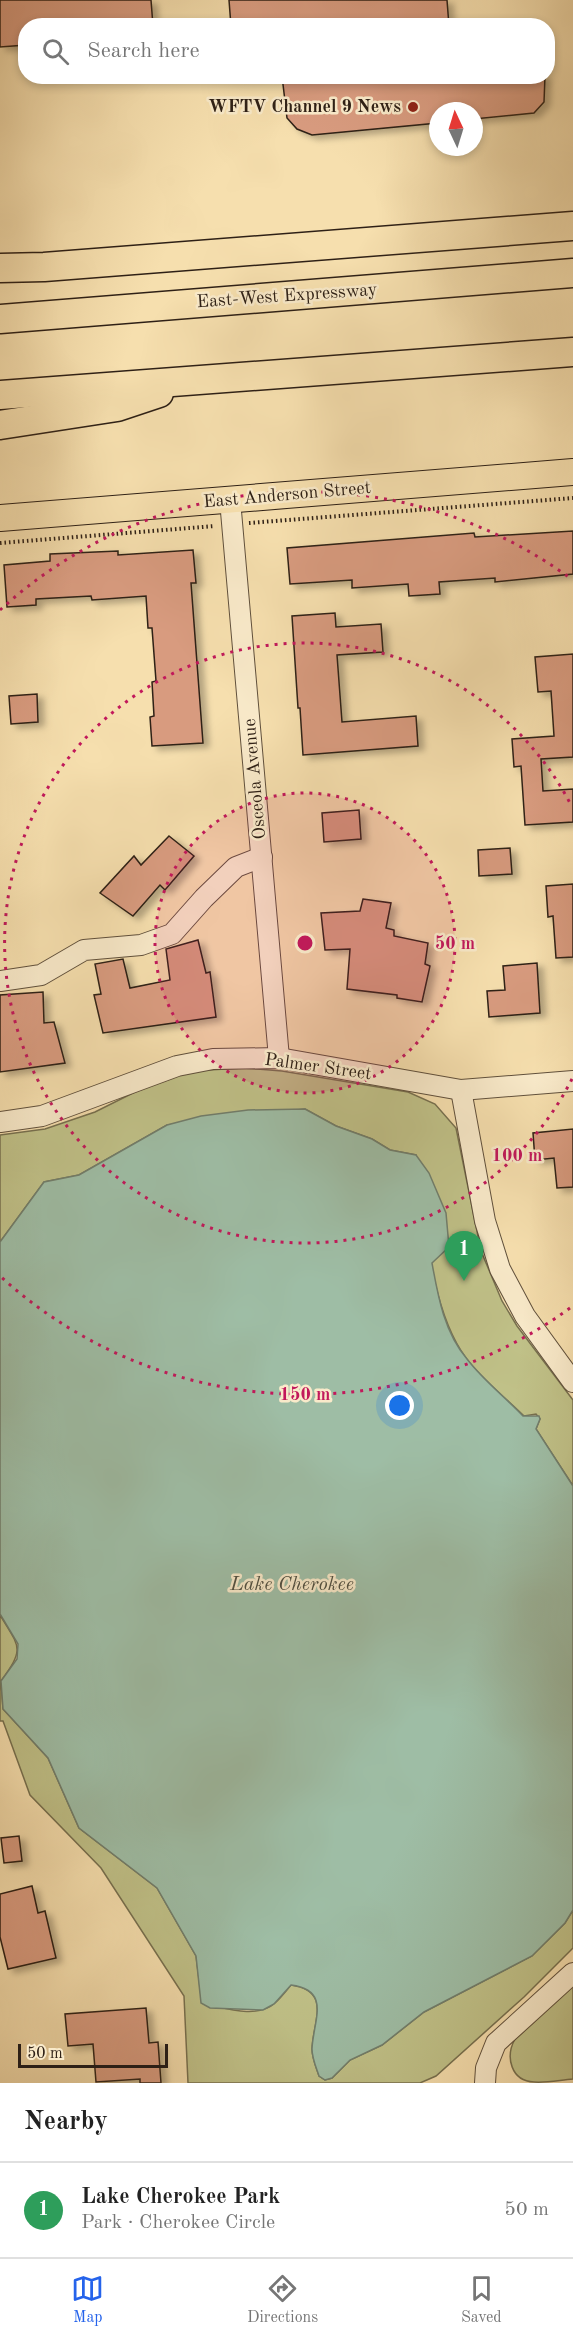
<!DOCTYPE html>
<html lang="en">
<head>
<meta charset="utf-8">
<style>
	:root { --surface:#fff; --page:#f6f6f6; --text:#222; --muted:#767676; --line:#e0e0e0; --accent:#2563eb }
	body { margin:0; font-family:"Old Standard TT",serif; background:var(--page); color:var(--text) }
	.compass { position:absolute; left:429px; top:102px; width:54px; height:54px; border-radius:50%; background:var(--surface); box-shadow:0 3px 9px #0003; rotate:356deg }
	.scale { position:absolute; left:18px; bottom:15px; width:150px; box-sizing:border-box; padding-left:6px; border:3px solid #2e2016; border-top:0; font-size:16px; line-height:21px; white-space:nowrap; color:#2e2016; -webkit-text-stroke:4px #f9eaca; paint-order:stroke }
	.you { position:absolute; left:400px; top:1406px; width:21px; height:21px; margin:-15px; border:4px solid #fff; border-radius:50%; background:#1a73e8; box-shadow:0 0 0 9px #1a73e833 }
	.badge { display:grid; place-items:center; width:39px; height:39px; border-radius:50%; background:var(--accent); color:#fff; font-size:20px; font-weight:700 }
	.pin { position:absolute; translate:-50% -50px; filter:drop-shadow(0 2px 3px #0008) }
	.pin::after { content:''; position:absolute; top:32px; width:21px; height:18px; background:inherit; clip-path:polygon(0 0,100% 0,50% 100%) }
	.list { margin:0; padding:0; list-style:none }
	h2 { display:flex; justify-content:space-between; align-items:center; height:78px; margin:0; padding:0 24px; font-size:26px }
	h2 small { font-size:20px; font-weight:400; color:var(--muted) }
	.list li { display:grid; grid-template-columns:39px 1fr auto; gap:18px; align-items:center; box-sizing:border-box; height:96px; padding:0 24px; border-top:2px solid var(--line) }
	.list b { display:block; font-size:22px; white-space:nowrap }
	.list p { margin:0; font-size:20px; white-space:nowrap; color:var(--muted) }
	.list em { font-size:20px; font-style:normal; color:var(--muted) }
	.icon { flex:none; width:33px; height:33px; fill:none; stroke:currentColor; stroke-width:2; stroke-linecap:round; stroke-linejoin:round }
	.map { position:relative; flex:none; width:573px; height:2083px; overflow:hidden }
	.search { position:absolute; background:var(--surface); box-shadow:0 3px 9px #0003; left:18px; right:18px; top:18px; height:66px; display:flex; align-items:center; gap:15px; box-sizing:border-box; padding:0 21px; border-radius:24px; color:var(--muted); font-size:22px }
	.sheet { height:174px; background:var(--surface) }
	nav { display:flex; justify-content:space-around; align-items:center; box-sizing:border-box; height:84px; border-top:2px solid var(--line); background:var(--surface); font-size:16px; color:var(--muted) }
	nav a { display:grid; justify-items:center; gap:3px }
	nav .on { color:var(--accent) }
	.map>svg:first-child { display:block }
</style>
</head>
<body>
<div class="map">
<svg width="573" height="2083" viewBox="0 0 573 2083">
	<defs>
		<filter id="shadow"><feDropShadow dx="6" dy="4" stdDeviation="3" flood-color="#0004"/></filter>
	</defs>
	<rect width="100%" height="100%" fill="#f6dfae"/>
	<filter id="stains"><feTurbulence type="fractalNoise" baseFrequency=".00333" numOctaves="4"/><feColorMatrix values="0 0 0 0 .2 0 0 0 0 .09 0 0 0 0 .02 0 0 0 .5 -.17"/></filter>
	<radialGradient id="worn" r=".72"><stop offset=".6" stop-color="#630" stop-opacity="0"/><stop offset="1" stop-color="#630" stop-opacity=".3"/></radialGradient>
	<g fill="#c0c188" stroke="#77704f" stroke-width="1.5">
		<path d="M243 1068 282 1071 408 1092 435 1104 456 1128 481 1251 502 1301 517 1326 573 1400V1486L536 1429 540 1419 536 1414 524 1416C505 1397 481 1379 466 1358 429 1308 425 1217 416 1155L390 1150 372 1139 336 1126 305 1109 167 1125 79 1175 44 1182 0 1242V1135L45 1129 95 1112 137 1091 191 1071Z"/>
		<path d="M0 1615C20 1648 25 1648 1 1681L3 1709 48 1758 79 1828 157 1888 196 1956 202 2003C223 2007 256 2020 275 2003 281 1998 286 1991 291 1985 332 1991 313 2021 312 2049 312 2058 316 2067 319 2076L325 2080 332 2078 350 2060 382 2045 424 2012 532 1956 565 1923 573 1910V1948L524 1997 436 2076 420 2083H188L184 1996 101 1868 30 1795 3 1721H0Z"/>
		<path d="M573 1986V2079C560 2080 547 2083 534 2082 511 2081 505 2057 515 2039Z"/>
	</g>
	<path fill="#9ebda5" stroke="#717e6c" stroke-width="1.5" d="M305 1109 336 1126 372 1139 390 1150 416 1155 429 1173 446 1213 449 1247 432 1263C438 1296 444 1332 467 1359 483 1380 505 1397 523 1416H539L540 1419 536 1429 573 1486V1910L565 1923 532 1956 424 2012 382 2045 350 2060 332 2078 325 2080 319 2076C316 2067 312 2058 312 2049 313 2021 332 1990 291 1985L274 2004 263 2010 210 2008 201 2003 196 1956 157 1888 79 1828 48 1758 3 1709 1 1681 17 1659 18 1644 0 1614V1242L44 1182 79 1175 167 1125 201 1116 248 1110Z"/>
	<g fill="#d89b7f" stroke="#2e2016" stroke-width="1.5" filter="url(#shadow)">
		<polygon points="0,0 151,0 153,26 26,26 26,45 0,47"/>
		<polygon points="229,0 447,0 449,26 231,26"/>
		<polygon points="282,76 545,76 544,102 534,113 474,119 474,111 438,111 438,123 312,135 297,129 287,118"/>
		<polygon points="573,531 573,574 495,582 495,578 439,582 440,594 409,596 408,584 352,588 352,580 290,584 287,548 474,533 475,537"/>
		<polygon points="193,550 196,583 191,583 203,743 152,746 150,717 154,716 152,682 156,681 152,628 148,628 146,596 92,600 91,596 36,599 36,605 7,607 4,565 50,561 50,554 118,551 118,555"/>
		<polygon points="335,613 336,627 381,624 383,652 337,655 342,722 416,716 418,746 303,755 300,708 298,708 292,616"/>
		<polygon points="573,654 573,757 541,759 543,791 573,789 573,822 525,825 521,766 514,767 512,739 554,736 551,691 538,692 535,657"/>
		<polygon points="37,694 38,722 11,724 9,696"/>
		<polygon points="359,810 361,839 324,842 322,813"/>
		<polygon points="169,836 194,856 165,890 160,885 133,916 100,893 134,856 141,865"/>
		<polygon points="510,848 512,874 479,876 478,850"/>
		<polygon points="573,884 573,957 556,958 553,916 548,917 546,886"/>
		<polygon points="363,899 391,903 386,928 394,930 394,936 428,943 425,964 430,966 422,1002 397,998 397,995 347,989 350,949 325,950 321,913 360,911"/>
		<polygon points="198,940 206,973 210,972 216,1017 103,1033 94,995 101,994 95,964 123,959 130,988 170,980 166,949"/>
		<polygon points="537,963 540,1013 489,1017 487,991 505,990 503,966"/>
		<polygon points="43,992 44,1023 54,1022 65,1063 0,1072 0,995"/>
		<polygon points="573,1129 573,1187 557,1188 554,1158 535,1160 533,1133"/>
		<polygon points="19,1836 22,1861 4,1863 1,1838"/>
		<polygon points="32,1886 38,1913 45,1911 56,1958 8,1969 0,1937 0,1894"/>
		<polygon points="146,2008 149,2043 158,2042 161,2083 140,2083 140,2079 96,2082 93,2044 68,2046 65,2014"/>
	</g>
	<g fill="none" stroke-linecap="round" stroke-linejoin="round">
		<defs>
			<g id="minor">
				<polyline points="230,500 279,1058"/>
				<polyline points="0,981 41,975 84,950 141,945 172,934 204,898 236,867 262,857"/>
				<polyline points="461,1090 485,1221 500,1269 525,1316 573,1382"/>
				<polyline points="0,1122 42,1116 177,1066 213,1059 279,1058 461,1090 573,1081"/>
				<polyline points="485,2083 486,2068 496,2043 573,1973"/>
			</g>
			<polyline id="major" points="0,518 573,472"/>
			<g id="highway">
				<polyline points="0,268 44,267 573,226"/>
				<polyline points="0,319 573,273"/>
				<polyline points="0,395 573,352"/>
				<polyline points="0,425 117,407 159,393"/>
			</g>
		</defs>
		<use href="#minor" stroke="#60503c" stroke-width="22"/>
		<use href="#major" stroke="#2e2016" stroke-width="28"/>
		<use href="#highway" stroke="#2e2016" stroke-width="31"/>
		<g stroke="#2e2016" stroke-width="4" stroke-dasharray="1.5 3" stroke-linecap="butt">
			<polyline points="249,523 573,498"/>
			<polyline points="0,543 215,526"/>
		</g>
		<use href="#minor" stroke="#f9eaca" stroke-width="20"/>
		<use href="#major" stroke="#f6dfae" stroke-width="26"/>
		<use href="#highway" stroke="#f6dfae" stroke-width="28"/>
	</g>
	<circle cx="305" cy="943" r="150" fill="#c2185b" fill-opacity=".12"/>
	<g fill="none" stroke="#c2185b" stroke-width="3" stroke-dasharray="3 6">
		<circle cx="305" cy="943" r="150"/>
		<path d="M572 1079A300 300 0 1 1 572 807"/>
		<path d="M570 1308A451 451 0 0 1 0 1276M0 610A451 451 0 0 1 570 578"/>
	</g>
	<circle fill="#8f2418" stroke="#f9eaca" stroke-width="2" cx="413" cy="107" r="6"/>
	<g text-anchor="middle" dominant-baseline="central" stroke-width="5" stroke-linejoin="round" paint-order="stroke">
		<g font-size="18" font-weight="bold" fill="#2e2016" stroke="#f9eaca" text-anchor="end">
			<text x="401" y="107">WFTV Channel 9 News</text>
		</g>
		<g font-size="18" fill="#2e2016" stroke="#f9eaca">
			<text transform="translate(287 296) rotate(-4)">East-West Expressway</text>
			<text transform="translate(287 495) rotate(-5)">East Anderson Street</text>
			<text transform="translate(255 779) rotate(-95)">Osceola Avenue</text>
			<text transform="translate(318 1067) rotate(8)">Palmer Street</text>
		</g>
		<g font-size="20" font-style="italic" fill="#504f41" stroke="#f9eaca">
			<text x="292" y="1585">Lake Cherokee</text>
		</g>
	</g>
	<circle cx="305" cy="943" r="9" fill="#c2185b" stroke="#f9eaca" stroke-width="3"/>
	<g font-size="18" text-anchor="middle" font-weight="bold" fill="#c2185b" stroke="#f9eaca" stroke-width="5" stroke-linejoin="round" paint-order="stroke">
		<text x="455" y="949">50 m</text>
		<text x="517" y="1161">100 m</text>
		<text x="305" y="1400">150 m</text>
	</g>
	<rect width="100%" height="100%" filter="url(#stains)"/>
	<rect width="100%" height="100%" fill="url(#worn)"/>
</svg>
<svg class="compass" viewBox="-18 -18 36 36"><path d="M0-13l5 13h-10z" fill="#e53935"/><path d="M0 13l5-13h-10z" fill="#767676"/></svg>
<div class="scale">50 m</div>
<div class="you"></div>
<div class="pin badge" style="left:464px;top:1281px;background:#2e9e5b">1</div>
<div class="search"><svg class="icon" aria-label="search" viewBox="0 0 24 24"><circle cx="10" cy="10" r="6"/><path d="M15 15l6 6"/></svg>Search here</div>
</div>
<section class="sheet">
<h2>Nearby<small></small></h2>
<ul class="list">
<li><span class="badge" style="background:#2e9e5b">1</span><div><b>Lake Cherokee Park</b><p>Park · Cherokee Circle</p></div><em>50 m</em></li>
</ul>
</section>
<nav>
<a class="on"><svg class="icon" aria-label="map" viewBox="0 0 24 24"><path d="M3 6l6-2 6 2 6-2v14l-6 2-6-2-6 2zM9 4v14M15 6v14"/></svg>Map</a>
<a><svg class="icon" aria-label="directions" viewBox="0 0 24 24"><path d="M12 3l9 9-9 9-9-9zM9 14v-3h6M13 9l2 2-2 2"/></svg>Directions</a>
<a><svg class="icon" aria-label="saved" viewBox="0 0 24 24"><path d="M7 4h10v16l-5-4-5 4z"/></svg>Saved</a>
</nav>
</body>
</html>
